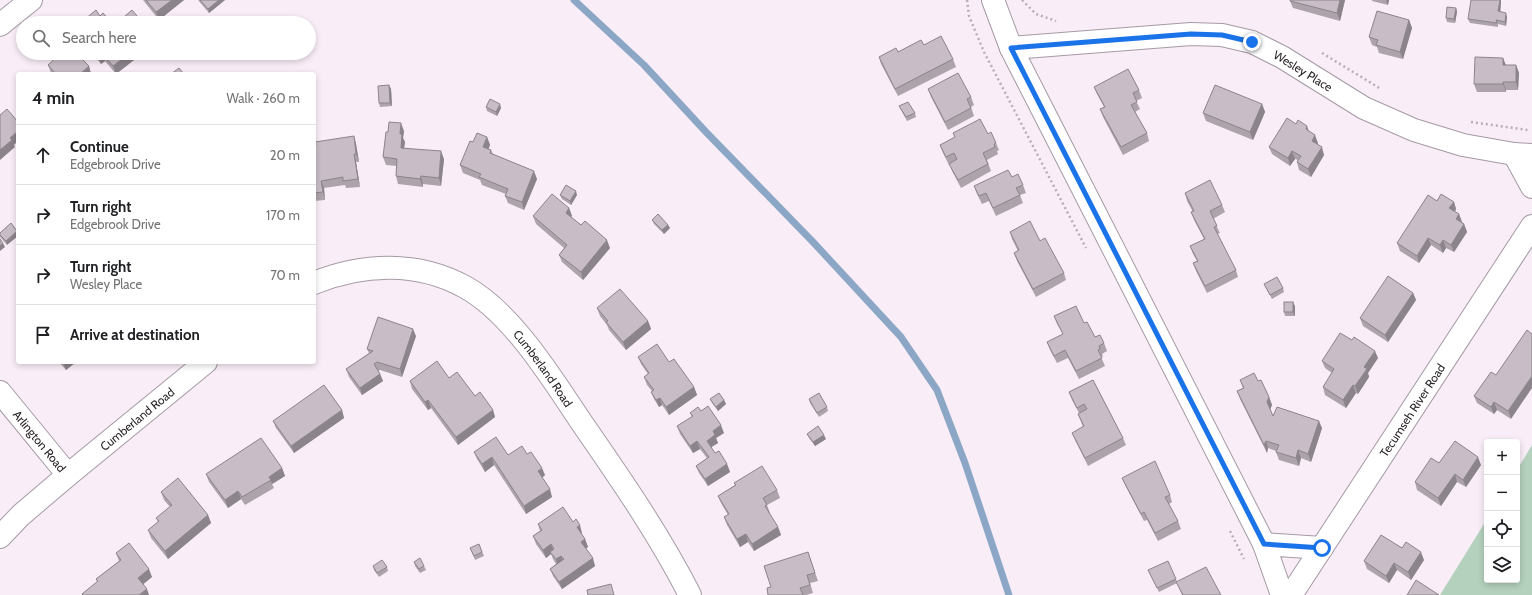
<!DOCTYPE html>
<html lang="en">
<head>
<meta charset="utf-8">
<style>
	:root { --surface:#fff; --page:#f2f2f2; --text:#202124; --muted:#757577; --line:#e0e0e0 }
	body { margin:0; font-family:Cabin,sans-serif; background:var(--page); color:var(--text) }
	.controls { position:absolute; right:12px; bottom:12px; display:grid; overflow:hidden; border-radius:4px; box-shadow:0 2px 6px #0003 }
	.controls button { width:36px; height:36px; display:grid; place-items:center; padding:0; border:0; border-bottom:1px solid var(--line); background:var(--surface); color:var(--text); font:20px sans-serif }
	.stop { position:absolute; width:12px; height:12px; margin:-9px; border:3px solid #1a73e8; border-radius:50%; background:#fff }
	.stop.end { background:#1a73e8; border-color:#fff; box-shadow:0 1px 4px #0008 }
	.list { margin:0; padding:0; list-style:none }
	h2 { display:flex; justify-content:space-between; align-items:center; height:52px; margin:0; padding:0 16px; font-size:17px }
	h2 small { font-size:13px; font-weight:400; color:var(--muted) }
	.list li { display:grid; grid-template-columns:26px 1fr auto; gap:12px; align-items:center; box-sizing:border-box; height:60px; padding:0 16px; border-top:1px solid var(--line) }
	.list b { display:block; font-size:15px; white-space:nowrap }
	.list p { margin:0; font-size:13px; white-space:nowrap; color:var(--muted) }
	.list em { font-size:13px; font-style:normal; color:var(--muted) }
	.icon { flex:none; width:22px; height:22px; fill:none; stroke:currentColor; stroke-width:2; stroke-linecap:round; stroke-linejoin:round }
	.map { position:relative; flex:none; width:1532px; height:595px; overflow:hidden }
	.search { position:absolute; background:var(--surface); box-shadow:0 2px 6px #0003; left:16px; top:16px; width:300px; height:44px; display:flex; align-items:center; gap:10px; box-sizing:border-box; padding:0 14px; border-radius:22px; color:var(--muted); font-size:15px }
	.panel { position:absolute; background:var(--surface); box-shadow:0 2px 6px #0003; left:16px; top:72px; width:300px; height:292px; border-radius:4px }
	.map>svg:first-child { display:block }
</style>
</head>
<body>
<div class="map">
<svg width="1532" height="595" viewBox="0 0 1532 595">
	<rect width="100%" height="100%" fill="#f9eef8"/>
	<polygon fill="#b4d1bd" points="1532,445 1532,595 1440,595 1487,519 1487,580 1517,580 1517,470"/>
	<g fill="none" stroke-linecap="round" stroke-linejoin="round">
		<polyline stroke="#8ca7c5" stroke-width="7" points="574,0 644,65 706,132 813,242 901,337 937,390 965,463 1009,595"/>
		<defs>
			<g id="minor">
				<polyline points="993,0 1011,48 1264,544"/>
				<polyline points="0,25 31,0"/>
				<path id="s1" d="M1011 48 1191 34 1222 35 1252 42 1282 57 1364 108 1414 130 1463 145 1514 154"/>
				<polyline points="1532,155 1514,154 1532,187"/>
				<path id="s2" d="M314 283C363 263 418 261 465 287 513 313 554 382 584 426 622 481 660 536 690 595"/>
				<path id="s3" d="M0 392 68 475"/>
				<path id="s4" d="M0 537 21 515 68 475 206 362"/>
				<polyline points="1282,595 1264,544 1322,548"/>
				<path id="s5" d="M1291 595 1532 226"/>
			</g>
		</defs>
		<use href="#minor" stroke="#a59aa4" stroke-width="24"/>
		<g stroke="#b8aeb7" stroke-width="2.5" stroke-dasharray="2 3" stroke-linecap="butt">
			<polyline points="967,0 969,16 984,52 1086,248"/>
			<polyline points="1022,0 1036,14 1056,21"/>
			<polyline points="1322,53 1381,89"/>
			<polyline points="1471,122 1528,130"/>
			<polyline points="1230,531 1244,559"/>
		</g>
		<use href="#minor" stroke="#fff" stroke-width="22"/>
	</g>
	<g fill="#aca3ab">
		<polygon points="143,0 184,0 159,20"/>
		<polygon points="198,0 225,0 209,13"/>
		<polygon points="1345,0 1340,21 1293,8 1290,1"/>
		<polygon points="1372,0 1389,0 1388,5 1372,1"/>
		<polygon points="1501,2 1500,12 1507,17 1506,26 1498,24 1498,27 1470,23 1468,19"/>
		<polygon points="1456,8 1457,12 1455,23 1447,22 1446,18"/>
		<polygon points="1409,20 1412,28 1403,59 1379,53 1377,47 1372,45 1369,37"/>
		<polygon points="924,45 953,59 956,67 898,96 881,64 879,57"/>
		<polygon points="92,53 134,53 132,55 134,60 116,74 105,61 101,64"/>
		<polygon points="48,65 89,66 91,74 52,74 51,73"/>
		<polygon points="1506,65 1516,65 1519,73 1518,90 1506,90 1506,92 1477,92 1474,84"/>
		<polygon points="389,85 391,89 392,106 380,107 379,103"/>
		<polygon points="1094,87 1139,90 1142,98 1136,101 1140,109 1135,112 1147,133 1149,141 1123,155 1103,117 1100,109 1104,107 1097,94"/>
		<polygon points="928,89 971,97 974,105 971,107 974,116 948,130 931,97"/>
		<polygon points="1262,104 1265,112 1253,140 1206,121 1203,113"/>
		<polygon points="899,106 915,113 916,117 907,121 901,110"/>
		<polygon points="486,107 501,108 497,116 487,111"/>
		<polygon points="1296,124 1309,131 1318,143 1317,145 1324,155 1311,177 1299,170 1297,162 1298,160 1295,159 1290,166 1272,154 1269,147"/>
		<polygon points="404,131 403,138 405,142 404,148 444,159 441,186 423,184 423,187 398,184 396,176 397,166 386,165 383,157 388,132"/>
		<polygon points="953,133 988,134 996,143 999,150 997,151 998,154 987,160 991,171 961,188 952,171 950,164 949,165 943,153 940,145 955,137"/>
		<polygon points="354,136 356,144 359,162 356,162 360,187 346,188 345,185 324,188 325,200 314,201 314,146"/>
		<polygon points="487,137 490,145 488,149 491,150 493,154 537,179 524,210 508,203 505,196 506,194 482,185 480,180 463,173 460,165 473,142"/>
		<polygon points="1012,177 1023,185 1026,193 1020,195 1023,203 996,216 989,201 982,204 977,194 974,186"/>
		<polygon points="1185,193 1222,205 1225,212 1213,219 1220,233 1217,234 1236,270 1238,277 1207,293 1196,271 1193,263 1197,261 1193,254 1190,246 1204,239 1194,220 1191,212 1193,212 1187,201"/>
		<polygon points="560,195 577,195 571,205 562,199"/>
		<polygon points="1437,201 1454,202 1456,209 1455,212 1459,214 1462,222 1464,224 1467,232 1454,252 1446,248 1443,253 1431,245 1419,263 1400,251 1397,243"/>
		<polygon points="569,208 572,216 571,217 610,248 583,280 562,262 559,255 564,248 536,224 533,216"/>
		<polygon points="652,220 668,225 670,228 664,234 654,224"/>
		<polygon points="11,223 7,245 0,237 0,233"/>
		<polygon points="1010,232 1064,273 1066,280 1036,297 1017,261 1014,253 1018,251 1012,239"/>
		<polygon points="1264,284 1283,288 1284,292 1272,299"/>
		<polygon points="1413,293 1416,300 1388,342 1363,326 1360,318"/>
		<polygon points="1295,306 1295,316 1285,316 1284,312"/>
		<polygon points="597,308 648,321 651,329 626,350 609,330 607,325 600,316"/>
		<polygon points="1054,316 1084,323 1095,337 1104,343 1107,351 1102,354 1103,356 1101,357 1105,366 1079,379 1068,358 1057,363 1050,350 1047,342 1063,334 1057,324"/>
		<polygon points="416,336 402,377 380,370 378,371 380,374 383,381 362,395 349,377 346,369 369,353 367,349"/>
		<polygon points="638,357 669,362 694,387 697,395 669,415 662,405 659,407 654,399 651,392 652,391 647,385 644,377 648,374 641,364"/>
		<polygon points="1378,358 1368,373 1369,377 1358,394 1356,393 1346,408 1325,395 1323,387 1332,373 1325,368 1322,361"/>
		<polygon points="59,362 76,362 66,370"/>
		<polygon points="1496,375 1511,419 1497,410 1494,414 1477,403 1474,396"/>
		<polygon points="449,378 475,396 493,410 495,417 458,445 431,408 428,410 412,389 410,381"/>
		<polygon points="1093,380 1123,438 1126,445 1088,466 1075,440 1072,433 1083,427 1078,414 1079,413 1072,400 1069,392"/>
		<polygon points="1240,380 1258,381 1269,397 1272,405 1270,409 1273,416 1322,428 1311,462 1301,458 1299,466 1279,460 1276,452 1276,451 1268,448 1267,453 1240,399 1237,391 1243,388"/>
		<polygon points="710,399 724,400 726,404 718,411 712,403"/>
		<polygon points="809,399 827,407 828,411 819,417 810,403"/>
		<polygon points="342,410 344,418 294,453 276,428 273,421"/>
		<polygon points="701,411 724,433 716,438 718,443 711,447 715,453 727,464 730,472 708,486 699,473 696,466 707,458 700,449 693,453 680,434 677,426 692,417 690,413"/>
		<polygon points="807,434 826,439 815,446 809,438"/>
		<polygon points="474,452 508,455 527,454 545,475 542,477 552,497 526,514 494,465 485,472 477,459"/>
		<polygon points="1439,463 1481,465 1466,487 1457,482 1441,506 1417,490 1415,482"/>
		<polygon points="282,468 285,476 272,484 274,488 245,505 241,499 228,508 209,482 206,474"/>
		<polygon points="1122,478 1170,495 1172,502 1169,504 1178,521 1181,529 1158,541 1147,520 1144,521 1125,485"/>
		<polygon points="734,483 777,490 780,498 767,505 770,513 769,513 778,527 781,535 754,551 748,542 740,547 727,525 724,517 728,515 721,503 718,496 735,485"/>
		<polygon points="161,492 208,515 211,523 168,559 151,538 148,530 158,522 156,518 170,507 164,500"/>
		<polygon points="573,522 582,533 581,534 585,539 588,547 586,548 595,566 562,589 553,576 550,569 556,564 553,559 551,554 546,558 536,544 533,536 540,531 538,524"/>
		<polygon points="479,544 484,556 475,560 470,548"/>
		<polygon points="1402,548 1424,560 1411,580 1397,570 1389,583 1367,569 1364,561"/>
		<polygon points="808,552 818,581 810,583 813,593 806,595 768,595 771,587"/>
		<polygon points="116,553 152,577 143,584 149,595 82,595 82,594 97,582 96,579 119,561"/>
		<polygon points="414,562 424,566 426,570 420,573 415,566"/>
		<polygon points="373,566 387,567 388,571 379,577 374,570"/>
		<polygon points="1148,570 1176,579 1177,582 1221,595 1182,595 1177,583 1159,592"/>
	</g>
	<g fill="#8c848b">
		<polygon points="172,0 184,0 159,20 156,12"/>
		<polygon points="219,0 225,0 209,13 208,9"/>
		<polygon points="1340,0 1345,0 1340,21 1337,13"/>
		<polygon points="1387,0 1389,0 1388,5 1386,1"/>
		<polygon points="1500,0 1501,0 1501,2 1500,15 1498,11"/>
		<polygon points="1456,8 1457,12 1455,23 1454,19"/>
		<polygon points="1506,13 1507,17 1506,26 1505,22"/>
		<polygon points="1409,20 1412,28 1403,59 1400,52"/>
		<polygon points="102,53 105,61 101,64 98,56"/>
		<polygon points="129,53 134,53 132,55 134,60 116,74 113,66"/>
		<polygon points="1503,58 1506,65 1503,65"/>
		<polygon points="1516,65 1519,73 1518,90 1516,82"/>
		<polygon points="89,66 91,74 80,74"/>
		<polygon points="1503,82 1506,90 1506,92 1503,84"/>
		<polygon points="389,85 391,89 392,106 390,103"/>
		<polygon points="500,104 501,108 497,116 496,112"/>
		<polygon points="1262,104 1265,112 1253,140 1250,132"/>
		<polygon points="401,123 404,131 403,138 405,142 403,155 401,148 400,134"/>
		<polygon points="1307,126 1310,134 1306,129"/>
		<polygon points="18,131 18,141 14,145 15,147 0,160 0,150 10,138"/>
		<polygon points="1315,135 1318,143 1314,149 1312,141"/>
		<polygon points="354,136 356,144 359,162 356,154"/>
		<polygon points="487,137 490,145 486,155 483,147"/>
		<polygon points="1322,147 1324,155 1311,177 1308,169"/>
		<polygon points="441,151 444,159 441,186 439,178"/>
		<polygon points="1292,151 1295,159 1290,166 1288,158"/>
		<polygon points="354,154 356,162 360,187 358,179"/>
		<polygon points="534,171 537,179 524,210 522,202"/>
		<polygon points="421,176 423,184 423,187 420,179"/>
		<polygon points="321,181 324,188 325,200 323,192"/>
		<polygon points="576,191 577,195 571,205 570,201"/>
		<polygon points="1454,202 1456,209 1452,216 1449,208"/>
		<polygon points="569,208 572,216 568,220 566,213"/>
		<polygon points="1459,214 1462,222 1456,219"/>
		<polygon points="1464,224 1467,232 1454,252 1451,245"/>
		<polygon points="668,225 670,228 664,234 662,230"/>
		<polygon points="17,231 18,236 7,245 6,241"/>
		<polygon points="1428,238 1431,245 1419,263 1417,256"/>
		<polygon points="607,240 610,248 583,280 581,272"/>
		<polygon points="1443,240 1446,248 1443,253 1440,245"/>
		<polygon points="3,243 5,247 0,251 0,246"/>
		<polygon points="1413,293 1416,300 1388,342 1385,335"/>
		<polygon points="1293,302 1295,306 1295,316 1293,312"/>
		<polygon points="648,321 651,329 626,350 623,342"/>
		<polygon points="413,329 416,336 402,377 400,369"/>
		<polygon points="1375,351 1378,358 1368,373 1369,377 1358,394 1355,386 1364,367"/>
		<polygon points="63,362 76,362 66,370"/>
		<polygon points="380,374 383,381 362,395 360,388"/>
		<polygon points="1532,376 1532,388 1511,419 1508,411"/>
		<polygon points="1353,385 1356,393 1346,408 1343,400"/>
		<polygon points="694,387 697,395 669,415 666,407"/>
		<polygon points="1269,397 1272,405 1270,410 1267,402"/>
		<polygon points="660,398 662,405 659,407 656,400"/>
		<polygon points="428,400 431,408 428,410 425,402"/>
		<polygon points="724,400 726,404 718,411 716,407"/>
		<polygon points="1494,402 1497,410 1494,414 1491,407"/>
		<polygon points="342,410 344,418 294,453 291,446"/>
		<polygon points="493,410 495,417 458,445 456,437"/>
		<polygon points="1319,421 1322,428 1311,462 1308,454"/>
		<polygon points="721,425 724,433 716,438 718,443 710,448 707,441 713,431"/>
		<polygon points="824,435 826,439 815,446 813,442"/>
		<polygon points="697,441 700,449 693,453 690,446"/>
		<polygon points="1266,441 1268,448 1267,453 1264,445"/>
		<polygon points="1298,450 1301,458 1299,466 1296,458"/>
		<polygon points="492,457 494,465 485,472 482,464"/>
		<polygon points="1478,457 1481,465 1466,487 1463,480"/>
		<polygon points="727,464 730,472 708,486 705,479"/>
		<polygon points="282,468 285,476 272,484 269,477"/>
		<polygon points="542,468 545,475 541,479 538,471"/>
		<polygon points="1455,474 1457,482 1441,506 1438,498"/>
		<polygon points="550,489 552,497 526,514 524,506"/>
		<polygon points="238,491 241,499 228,508 225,500"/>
		<polygon points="208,515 211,523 168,559 165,551"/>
		<polygon points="580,525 582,533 579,535 577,527"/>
		<polygon points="778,527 781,535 754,551 752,544"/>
		<polygon points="746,534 748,542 740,547 737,539"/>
		<polygon points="585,539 588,547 584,550 581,542"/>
		<polygon points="551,544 554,552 550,552 551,554 546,558 543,550"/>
		<polygon points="1421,552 1424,560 1411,580 1408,572"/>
		<polygon points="561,556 564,563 558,567 556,559"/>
		<polygon points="593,558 595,566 562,589 559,582"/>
		<polygon points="1394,563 1397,570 1389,583 1386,576"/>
		<polygon points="149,569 152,577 141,586 138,578"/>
		<polygon points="147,589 149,595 139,595"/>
	</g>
	<g fill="#c8bdc7" stroke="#8c848b">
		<polygon points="146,0 172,0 156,12"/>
		<polygon points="200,0 219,0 208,9"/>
		<polygon points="1290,0 1340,0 1337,13 1290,1"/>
		<polygon points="1471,0 1500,0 1498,11 1506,13 1505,22 1496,20 1497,23 1468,19"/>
		<polygon points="1447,7 1456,8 1454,19 1446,18"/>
		<polygon points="96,10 100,16 103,13 112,23 87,23 84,20"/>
		<polygon points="132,10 143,23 117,23"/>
		<polygon points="1377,11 1409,20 1400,52 1376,45 1378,40 1369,37"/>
		<polygon points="941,36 953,59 895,89 879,57 896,48 898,52 921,40 924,45"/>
		<polygon points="61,53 76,53 89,66 80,74 56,74 48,65"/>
		<polygon points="96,53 102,53 98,56"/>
		<polygon points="102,53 130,53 113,66"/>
		<polygon points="1475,57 1503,58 1503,65 1516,65 1516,82 1503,82 1503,84 1474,84"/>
		<polygon points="179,68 184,74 171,74"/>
		<polygon points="1128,69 1139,90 1133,93 1137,102 1131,105 1147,133 1121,147 1100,109 1105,107 1094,87"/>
		<polygon points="958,73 971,97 967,99 971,108 945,122 928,89"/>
		<polygon points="389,85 390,103 379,103 378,86"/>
		<polygon points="1215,85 1262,104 1250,132 1203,113"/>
		<polygon points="490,99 500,104 496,112 486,107"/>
		<polygon points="908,102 915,113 906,117 899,106"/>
		<polygon points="7,109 18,122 18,131 10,138 12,140 0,150 0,115"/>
		<polygon points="1287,118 1296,124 1298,120 1307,126 1306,129 1315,135 1312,141 1322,147 1308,169 1297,162 1301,156 1292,151 1288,158 1269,147"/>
		<polygon points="980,119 988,134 991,132 996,143 994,144 995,147 983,153 988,164 958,180 949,164 957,159 954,153 946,157 940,145 955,137 953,133"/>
		<polygon points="389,122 401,123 400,134 402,134 401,148 441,151 439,178 421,176 420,179 396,176 397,159 383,157 386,132 388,132"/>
		<polygon points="477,133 487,137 483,147 491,150 490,153 534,171 522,202 505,196 508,189 479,177 481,174 460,165 470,141 473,142"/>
		<polygon points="354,136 356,154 354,154 358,179 343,181 343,177 321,181 323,192 314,193 314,146 316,145 315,142"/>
		<polygon points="1008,170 1012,177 1018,174 1023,185 1016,188 1020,195 993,208 986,193 979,196 974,186"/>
		<polygon points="1210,180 1222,205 1210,211 1217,226 1214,227 1236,270 1205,286 1193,263 1198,261 1190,246 1205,239 1191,212 1194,211 1185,193"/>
		<polygon points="566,185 576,191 570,201 560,195"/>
		<polygon points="552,194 569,208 566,213 581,225 585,221 607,240 581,272 559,255 567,245 533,216"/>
		<polygon points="1441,194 1454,202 1449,208 1459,214 1456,219 1464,224 1451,245 1443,240 1440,245 1428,238 1417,256 1397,243 1428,195 1437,201"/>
		<polygon points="658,214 668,225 662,230 652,220"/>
		<polygon points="1030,221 1040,241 1045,238 1064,273 1033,289 1014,253 1019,250 1010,232"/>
		<polygon points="11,223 17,231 6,241 0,235 0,233"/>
		<polygon points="0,239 3,243 0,246"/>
		<polygon points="1388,276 1413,293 1385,335 1360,318"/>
		<polygon points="1277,277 1283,288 1270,295 1264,284"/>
		<polygon points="620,289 648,321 623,342 606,322 608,321 597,308"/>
		<rect x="1284" y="302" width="9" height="10"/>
		<polygon points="1076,306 1084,323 1087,322 1095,337 1100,335 1104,343 1099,346 1100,349 1098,350 1102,358 1076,371 1065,350 1054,356 1047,342 1063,334 1054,316"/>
		<polygon points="378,317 413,329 400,369 377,362 374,364 380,374 360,388 346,369 373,351 367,349"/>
		<polygon points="1527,330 1532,334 1532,376 1508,411 1494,402 1491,407 1474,396 1491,372 1496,375"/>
		<polygon points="1340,333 1352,340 1354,337 1375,351 1364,367 1367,369 1355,386 1353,385 1343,400 1323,387 1334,369 1322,361"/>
		<polygon points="657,344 669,362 674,359 694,387 666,407 660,398 656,400 651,392 654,390 644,377 649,373 638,357"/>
		<polygon points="437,361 449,378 457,372 475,396 480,392 493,410 456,437 428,400 425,402 410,381"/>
		<polygon points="1254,373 1258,381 1261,380 1269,397 1267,402 1273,416 1277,407 1319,421 1308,454 1298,450 1296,458 1276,452 1279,445 1266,441 1264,445 1237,391 1244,388 1240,380"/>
		<polygon points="1093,380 1123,438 1085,458 1072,433 1084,426 1078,414 1087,409 1084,404 1077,408 1069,392"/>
		<polygon points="324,385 342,410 291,446 273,421"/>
		<polygon points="719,393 724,400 716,407 710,399"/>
		<polygon points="819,393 827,407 817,413 809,399"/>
		<polygon points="708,406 721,425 713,431 715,435 707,441 715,453 719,451 727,464 705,479 696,466 709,457 697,441 690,446 677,426 693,416 690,413 698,407 701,411"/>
		<polygon points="818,426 824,435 813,442 807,434"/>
		<polygon points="496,437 508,455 522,446 527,454 531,452 542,468 538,471 550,489 524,506 492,457 482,464 474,452"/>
		<polygon points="261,438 282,468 269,477 271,480 242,497 238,491 225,500 206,474"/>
		<polygon points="1455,441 1478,457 1463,480 1455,474 1438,498 1415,482 1431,458 1439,463"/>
		<polygon points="1155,461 1170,495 1165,497 1178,521 1155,533 1144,512 1141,514 1122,478"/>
		<polygon points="762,466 777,490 763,498 767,505 765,506 778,527 752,544 746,534 737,539 724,517 729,514 718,496 736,485 734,483"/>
		<polygon points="178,478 208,515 165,551 148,530 159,521 156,518 172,505 161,492"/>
		<polygon points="563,507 573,522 576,519 580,525 577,527 585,539 581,542 593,558 559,582 550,569 564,559 561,556 556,559 550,552 554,549 551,544 543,550 533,536 542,530 538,524"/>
		<polygon points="1381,535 1402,548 1406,542 1421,552 1408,572 1394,563 1386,576 1364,561"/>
		<polygon points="129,543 149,569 138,578 147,589 139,595 83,595 82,594 98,581 96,579 121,560 116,553"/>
		<polygon points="479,544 482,552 474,556 470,548"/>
		<polygon points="808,552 815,573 807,575 810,585 800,588 803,595 768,595 767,588 771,587 764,566"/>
		<polygon points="420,558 424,566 419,569 414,562"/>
		<polygon points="382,560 387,567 377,573 373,566"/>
		<polygon points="1168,561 1176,579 1157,588 1148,570"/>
		<polygon points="1206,567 1221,595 1183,595 1176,582"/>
		<polygon points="1416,580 1439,595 1407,595"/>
		<polygon points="611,584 614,595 588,595 587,590"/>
	</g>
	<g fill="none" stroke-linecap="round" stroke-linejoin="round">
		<polyline stroke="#1a73e8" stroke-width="5" points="1252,42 1222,35 1191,34 1011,48 1264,544 1322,548"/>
	</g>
	<g text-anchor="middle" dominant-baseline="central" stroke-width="3" stroke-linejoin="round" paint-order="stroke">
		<g font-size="12" fill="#2c272b" stroke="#fff">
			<text stroke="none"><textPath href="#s1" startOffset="301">Wesley Place</textPath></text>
			<text stroke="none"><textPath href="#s2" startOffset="270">Cumberland Road</textPath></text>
			<text stroke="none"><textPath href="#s5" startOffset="221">Tecumseh River Road</textPath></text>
			<text stroke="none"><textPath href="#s4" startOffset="181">Cumberland Road</textPath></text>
			<text stroke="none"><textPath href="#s3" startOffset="63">Arlington Road</textPath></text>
		</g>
	</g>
</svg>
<div class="controls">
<button>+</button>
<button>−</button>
<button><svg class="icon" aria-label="locate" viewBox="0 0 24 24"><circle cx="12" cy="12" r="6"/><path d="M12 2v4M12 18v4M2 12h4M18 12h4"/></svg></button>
<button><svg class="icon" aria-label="layers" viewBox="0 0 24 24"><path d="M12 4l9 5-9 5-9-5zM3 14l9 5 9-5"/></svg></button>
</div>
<div class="stop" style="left:1322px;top:548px"></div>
<div class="stop end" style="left:1252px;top:42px"></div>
<div class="search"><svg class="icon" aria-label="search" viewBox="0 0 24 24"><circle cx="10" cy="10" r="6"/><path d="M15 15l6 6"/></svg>Search here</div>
<section class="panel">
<h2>4 min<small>Walk · 260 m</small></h2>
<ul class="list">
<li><svg class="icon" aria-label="ahead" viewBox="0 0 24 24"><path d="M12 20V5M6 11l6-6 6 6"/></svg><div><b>Continue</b><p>Edgebrook Drive</p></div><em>20 m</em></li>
<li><svg class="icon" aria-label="right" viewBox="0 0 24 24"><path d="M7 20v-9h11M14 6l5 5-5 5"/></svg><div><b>Turn right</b><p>Edgebrook Drive</p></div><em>170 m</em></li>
<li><svg class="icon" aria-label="right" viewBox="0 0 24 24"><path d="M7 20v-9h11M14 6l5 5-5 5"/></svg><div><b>Turn right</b><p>Wesley Place</p></div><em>70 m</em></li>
<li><svg class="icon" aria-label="arrive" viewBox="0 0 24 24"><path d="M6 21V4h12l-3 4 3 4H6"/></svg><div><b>Arrive at destination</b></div></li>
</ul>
</section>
</div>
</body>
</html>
